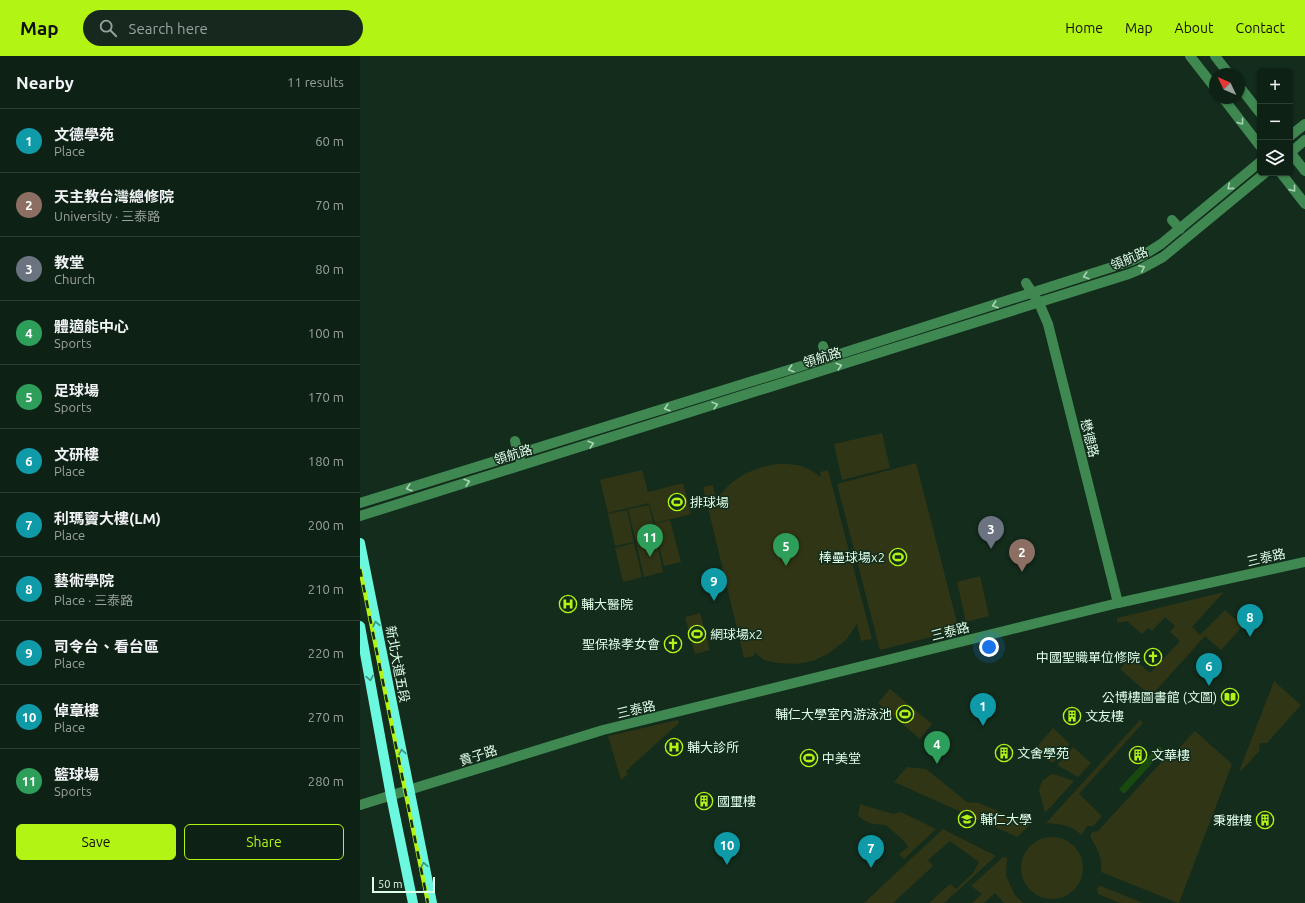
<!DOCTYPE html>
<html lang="en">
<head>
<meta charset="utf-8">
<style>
	:root { --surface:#0e2115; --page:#17291e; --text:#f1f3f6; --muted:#9ba3a0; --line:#2e3e34; --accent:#b2f414 }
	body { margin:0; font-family:Ubuntu,"Noto Sans TC",sans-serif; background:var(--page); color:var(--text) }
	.controls { position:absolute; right:12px; top:12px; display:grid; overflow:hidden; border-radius:6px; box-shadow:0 1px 3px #0004 }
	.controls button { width:36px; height:36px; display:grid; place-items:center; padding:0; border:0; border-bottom:1px solid var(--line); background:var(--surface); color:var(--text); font:20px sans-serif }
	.compass { position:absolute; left:849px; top:12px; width:36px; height:36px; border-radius:50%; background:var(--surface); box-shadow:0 1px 3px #0004; rotate:314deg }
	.scale { position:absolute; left:12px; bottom:10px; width:63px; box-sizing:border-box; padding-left:4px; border:2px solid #dffee8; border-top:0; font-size:11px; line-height:14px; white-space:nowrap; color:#dffee8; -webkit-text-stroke:3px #132c1c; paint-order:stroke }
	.you { position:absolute; left:629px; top:591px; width:14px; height:14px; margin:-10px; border:3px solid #fff; border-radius:50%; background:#1a73e8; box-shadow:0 0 0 6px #1a73e833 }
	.badge { display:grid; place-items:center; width:26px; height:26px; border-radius:50%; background:var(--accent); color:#fff; font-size:13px; font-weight:700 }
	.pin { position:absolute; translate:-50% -33px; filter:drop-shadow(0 1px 2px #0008) }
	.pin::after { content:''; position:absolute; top:21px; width:14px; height:12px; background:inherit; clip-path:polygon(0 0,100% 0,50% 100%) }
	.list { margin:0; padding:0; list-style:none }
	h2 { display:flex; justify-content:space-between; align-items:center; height:52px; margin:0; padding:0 16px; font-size:17px }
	h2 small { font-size:13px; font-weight:400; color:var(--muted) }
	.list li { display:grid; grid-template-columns:26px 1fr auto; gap:12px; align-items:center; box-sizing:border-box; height:64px; padding:0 16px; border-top:1px solid var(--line) }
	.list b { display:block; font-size:15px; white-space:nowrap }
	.list p { margin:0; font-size:13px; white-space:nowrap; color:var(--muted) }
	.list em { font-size:13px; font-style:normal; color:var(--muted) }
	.actions { display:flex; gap:8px; padding:12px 16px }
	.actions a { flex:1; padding:9px 0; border:1px solid var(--accent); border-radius:6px; text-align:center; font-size:14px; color:var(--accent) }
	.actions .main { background:var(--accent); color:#111 }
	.icon { flex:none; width:22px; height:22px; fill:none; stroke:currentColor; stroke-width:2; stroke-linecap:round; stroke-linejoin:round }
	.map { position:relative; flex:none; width:945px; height:847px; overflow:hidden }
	header { display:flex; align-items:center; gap:24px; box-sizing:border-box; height:56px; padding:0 20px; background:var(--accent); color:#111 }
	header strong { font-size:19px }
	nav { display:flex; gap:22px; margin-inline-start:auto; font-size:14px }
	.search { width:280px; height:36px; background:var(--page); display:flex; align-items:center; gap:10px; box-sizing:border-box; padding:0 14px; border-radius:22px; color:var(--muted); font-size:15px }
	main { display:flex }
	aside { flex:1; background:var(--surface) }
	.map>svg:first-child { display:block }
</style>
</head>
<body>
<header>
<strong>Map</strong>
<div class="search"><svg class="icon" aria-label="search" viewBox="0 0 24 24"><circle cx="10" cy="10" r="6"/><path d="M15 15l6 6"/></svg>Search here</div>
<nav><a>Home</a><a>Map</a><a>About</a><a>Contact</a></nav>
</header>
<main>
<aside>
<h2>Nearby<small>11 results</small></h2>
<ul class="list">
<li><span class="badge" style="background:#0f9aa8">1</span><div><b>文德學苑</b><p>Place</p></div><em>60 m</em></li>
<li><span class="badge" style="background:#8d6e63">2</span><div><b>天主教台灣總修院</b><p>University · 三泰路</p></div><em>70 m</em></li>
<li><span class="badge" style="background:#6b7280">3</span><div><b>教堂</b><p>Church</p></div><em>80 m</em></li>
<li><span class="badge" style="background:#2e9e5b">4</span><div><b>體適能中心</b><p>Sports</p></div><em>100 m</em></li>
<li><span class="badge" style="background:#2e9e5b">5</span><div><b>足球場</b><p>Sports</p></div><em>170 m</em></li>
<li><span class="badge" style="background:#0f9aa8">6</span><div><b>文研樓</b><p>Place</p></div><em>180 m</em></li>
<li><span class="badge" style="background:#0f9aa8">7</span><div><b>利瑪竇大樓(LM)</b><p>Place</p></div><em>200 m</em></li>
<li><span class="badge" style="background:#0f9aa8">8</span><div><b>藝術學院</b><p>Place · 三泰路</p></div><em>210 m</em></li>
<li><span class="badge" style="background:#0f9aa8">9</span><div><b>司令台、看台區</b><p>Place</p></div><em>220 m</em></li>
<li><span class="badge" style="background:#0f9aa8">10</span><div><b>倬章樓</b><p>Place</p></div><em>270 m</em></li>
<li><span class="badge" style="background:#2e9e5b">11</span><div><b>籃球場</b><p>Sports</p></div><em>280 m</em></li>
</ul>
<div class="actions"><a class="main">Save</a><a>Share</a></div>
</aside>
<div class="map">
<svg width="945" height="847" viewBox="0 0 945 847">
	<rect width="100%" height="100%" fill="#132c1c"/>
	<g fill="#303516">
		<polygon points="522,377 530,412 482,424 474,388"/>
		<polygon points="556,407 599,574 520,594 477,428"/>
		<path d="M416 408C438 408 443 408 461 421L460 416 468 414 512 583 501 585 497 568 486 584 469 597 453 605 436 608 418 607 404 604 394 596V600L384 602 343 431 353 429 356 444C372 422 389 413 416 408Z"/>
		<polygon points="282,414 288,436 323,427 331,458 295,467 289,447 248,457 240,424"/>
		<polygon points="289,449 296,481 276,486 268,453"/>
		<polygon points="267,454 274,486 255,490 248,458"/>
		<polygon points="310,464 321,506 304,510 294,468"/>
		<polygon points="296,482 303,516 284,521 276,486"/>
		<polygon points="274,487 282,521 263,526 255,492"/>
		<polygon points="620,520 629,560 606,566 597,526"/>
		<polygon points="864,536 832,571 840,579 865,554 883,570 861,594 845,580 791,640 760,613 771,600 790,617 820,585 810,576 815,570 805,561 792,575 788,572 782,578 767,565 757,567 757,562"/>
		<polygon points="340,557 350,594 335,598 325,561"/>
		<polygon points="914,625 941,649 907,687 902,687 900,688 899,692 900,694 881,715 880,713"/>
		<polygon points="530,633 572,668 560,683 518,647"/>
		<polygon points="318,664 319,667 266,715 268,718 261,724 248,680"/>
		<path d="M780 664 783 667 719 738 742 760 733 770H727L722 779C710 769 701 768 686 767Z"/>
		<polygon points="693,672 710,688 693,707 672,696"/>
		<path d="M835 675 872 708 819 847H818L741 816C743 804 737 791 730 781L732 776 738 775 808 699 813 698Z"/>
		<polygon points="713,691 731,707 718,721 697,709"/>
		<polygon points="547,711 566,713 607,746 619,747 670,769 657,781 534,726"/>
		<polygon points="692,718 697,719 714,725 685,757 679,734 682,725"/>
		<polygon points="500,748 533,758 541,756 576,773 544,803 539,798 548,791 544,785 526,769 512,768 504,764 498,760"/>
		<polygon points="583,773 636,800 584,847 569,847 590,828 596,833 613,817 619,806 590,785 568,804 573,810 533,847 504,847"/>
		<circle cx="692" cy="812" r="31"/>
		<polygon points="643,801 647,802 646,820 655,839 663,847 644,847 635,837 624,847 612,847 622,838 611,830"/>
		<polygon points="740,830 741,830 783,847 760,847 738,838 737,833"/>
	</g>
	<polygon fill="#18490e" points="799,690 804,694 764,738 759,733"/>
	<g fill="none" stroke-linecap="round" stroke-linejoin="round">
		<g stroke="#408851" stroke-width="10">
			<polyline points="830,0 855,32"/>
			<polyline points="855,0 869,18"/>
			<polyline points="879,30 900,57"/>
			<polyline points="863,42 900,90"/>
			<polyline points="930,80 945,68"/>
			<polyline points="930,96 945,115"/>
			<polyline points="930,97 945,84"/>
			<polyline points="921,117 945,148"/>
			<polyline points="812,164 820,173"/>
			<polyline points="666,227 679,247 688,268 758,547"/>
			<polyline points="463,290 467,302"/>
			<polyline points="155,385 160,403"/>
			<polyline points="0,447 467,302 771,205 782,200 801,188 900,106"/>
			<polyline points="0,460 769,218 781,213 803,201 905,117"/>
			<polyline points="0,749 243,674 758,547 945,506"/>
		</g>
		<g stroke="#6bf8df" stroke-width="10">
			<polyline points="0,487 72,847"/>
			<polyline points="0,570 31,740 53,847"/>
		</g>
		<defs>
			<polyline id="rail" points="0,513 68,847"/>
		</defs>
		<use href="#rail" stroke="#b2f414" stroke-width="4"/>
		<use href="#rail" stroke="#132c1c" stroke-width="2.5" stroke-dasharray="8" stroke-linecap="butt"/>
	</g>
	<defs><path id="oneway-chevron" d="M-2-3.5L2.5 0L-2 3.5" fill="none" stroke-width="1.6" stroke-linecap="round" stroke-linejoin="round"/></defs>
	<g stroke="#a7d5b3">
		<use href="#oneway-chevron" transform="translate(881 66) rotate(52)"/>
		<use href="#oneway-chevron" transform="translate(870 131) rotate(140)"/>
		<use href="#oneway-chevron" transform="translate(933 133) rotate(52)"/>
		<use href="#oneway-chevron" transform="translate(782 212) rotate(-26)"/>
		<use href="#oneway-chevron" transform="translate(726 220) rotate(162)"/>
		<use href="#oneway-chevron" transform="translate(635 249) rotate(162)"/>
		<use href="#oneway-chevron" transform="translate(479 310) rotate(-17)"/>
		<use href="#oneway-chevron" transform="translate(431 313) rotate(163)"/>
		<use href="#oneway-chevron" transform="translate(355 349) rotate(-17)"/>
		<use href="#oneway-chevron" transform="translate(307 352) rotate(163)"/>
		<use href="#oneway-chevron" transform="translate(231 388) rotate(-17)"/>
		<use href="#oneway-chevron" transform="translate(107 426) rotate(-17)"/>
		<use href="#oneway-chevron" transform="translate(49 432) rotate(163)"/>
	</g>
	<g stroke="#3f927e">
		<use href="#oneway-chevron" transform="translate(16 568) rotate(-101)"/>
		<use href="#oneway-chevron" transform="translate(10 622) rotate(80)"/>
		<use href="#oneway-chevron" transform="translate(42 696) rotate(-101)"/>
		<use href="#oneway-chevron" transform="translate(64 809) rotate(-101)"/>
	</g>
	<defs>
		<symbol id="stadium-ring" viewBox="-11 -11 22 22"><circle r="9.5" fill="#132c1c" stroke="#b2f414" stroke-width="1.5"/><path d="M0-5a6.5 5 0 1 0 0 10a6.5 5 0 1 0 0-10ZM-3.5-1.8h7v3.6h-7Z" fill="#b2f414"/></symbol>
		<symbol id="hospital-ring" viewBox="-11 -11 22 22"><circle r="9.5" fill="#132c1c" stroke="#b2f414" stroke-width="1.5"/><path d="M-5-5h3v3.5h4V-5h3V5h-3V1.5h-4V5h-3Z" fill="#b2f414"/></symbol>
		<symbol id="church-ring" viewBox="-11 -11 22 22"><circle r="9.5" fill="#132c1c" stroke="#b2f414" stroke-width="1.5"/><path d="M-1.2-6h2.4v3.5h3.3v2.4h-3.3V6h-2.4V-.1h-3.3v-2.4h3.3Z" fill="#b2f414"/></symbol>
		<symbol id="library-ring" viewBox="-11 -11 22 22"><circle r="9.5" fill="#132c1c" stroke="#b2f414" stroke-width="1.5"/><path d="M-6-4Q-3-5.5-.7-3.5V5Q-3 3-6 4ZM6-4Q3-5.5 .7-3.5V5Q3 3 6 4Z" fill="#b2f414"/></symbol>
		<symbol id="building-ring" viewBox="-11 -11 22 22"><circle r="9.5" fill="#132c1c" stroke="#b2f414" stroke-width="1.5"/><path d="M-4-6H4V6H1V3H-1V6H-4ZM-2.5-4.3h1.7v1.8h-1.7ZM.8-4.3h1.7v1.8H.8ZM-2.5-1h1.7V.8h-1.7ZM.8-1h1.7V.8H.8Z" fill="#b2f414"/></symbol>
		<symbol id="university-ring" viewBox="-11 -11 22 22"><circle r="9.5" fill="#132c1c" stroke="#b2f414" stroke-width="1.5"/><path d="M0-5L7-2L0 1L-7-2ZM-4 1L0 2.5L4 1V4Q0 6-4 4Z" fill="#b2f414"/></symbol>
	</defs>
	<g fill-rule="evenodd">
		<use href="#stadium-ring" x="307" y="436" width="20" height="20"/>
		<use href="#stadium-ring" x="528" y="491" width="20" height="20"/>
		<use href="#hospital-ring" x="198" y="538" width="20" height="20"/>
		<use href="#stadium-ring" x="327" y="568" width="20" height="20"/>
		<use href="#church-ring" x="303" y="578" width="20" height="20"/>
		<use href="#church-ring" x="783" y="591" width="20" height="20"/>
		<use href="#library-ring" x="860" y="631" width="20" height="20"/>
		<use href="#stadium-ring" x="535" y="648" width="20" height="20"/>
		<use href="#building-ring" x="702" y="650" width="20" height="20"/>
		<use href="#hospital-ring" x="304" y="681" width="20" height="20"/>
		<use href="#building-ring" x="634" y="687" width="20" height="20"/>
		<use href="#building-ring" x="768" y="689" width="20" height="20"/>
		<use href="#stadium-ring" x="439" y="692" width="20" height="20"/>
		<use href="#building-ring" x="334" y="735" width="20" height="20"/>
		<use href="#university-ring" x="597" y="753" width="20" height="20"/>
		<use href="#building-ring" x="895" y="754" width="20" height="20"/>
	</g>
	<g text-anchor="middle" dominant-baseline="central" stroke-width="3" stroke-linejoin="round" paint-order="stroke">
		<g font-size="13" fill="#dffee8" stroke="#132c1c">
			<text transform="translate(769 202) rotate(-23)">領航路</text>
			<text transform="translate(462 301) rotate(-17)">領航路</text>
			<text transform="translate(730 382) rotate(76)">懋德路</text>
			<text transform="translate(153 398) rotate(-17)">領航路</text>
			<text transform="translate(906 501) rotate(-13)">三泰路</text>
			<text transform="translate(590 575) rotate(-14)">三泰路</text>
			<text transform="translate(38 608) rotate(79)">新北大道五段</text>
			<text transform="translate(276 653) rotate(-13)">三泰路</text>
			<text transform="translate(118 699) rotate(-18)">貴子路</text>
		</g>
		<g font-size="13" fill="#dffee8" stroke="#132c1c" text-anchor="start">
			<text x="330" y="446">排球場</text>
			<text x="525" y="501" text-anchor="end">棒壘球場x2</text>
			<text x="221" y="548">輔大醫院</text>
			<text x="350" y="578">網球場x2</text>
			<text x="300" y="588" text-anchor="end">聖保祿孝女會</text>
			<text x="780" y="601" text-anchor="end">中國聖職單位修院</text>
			<text x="857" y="641" text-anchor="end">公博樓圖書館 (文圖)</text>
			<text x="532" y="658" text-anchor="end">輔仁大學室內游泳池</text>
			<text x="725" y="660">文友樓</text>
			<text x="327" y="691">輔大診所</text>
			<text x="657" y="697">文舍學苑</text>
			<text x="791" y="699">文華樓</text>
			<text x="462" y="702">中美堂</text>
			<text x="357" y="745">國璽樓</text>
			<text x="620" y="763">輔仁大學</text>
			<text x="892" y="764" text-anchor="end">秉雅樓</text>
		</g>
	</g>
</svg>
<div class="controls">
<button>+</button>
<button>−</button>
<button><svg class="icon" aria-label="layers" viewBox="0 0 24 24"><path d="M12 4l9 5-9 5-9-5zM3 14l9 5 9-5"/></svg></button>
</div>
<svg class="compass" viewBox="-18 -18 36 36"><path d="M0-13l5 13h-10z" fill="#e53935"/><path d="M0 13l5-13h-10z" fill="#9ba3a0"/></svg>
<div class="scale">50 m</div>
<div class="you"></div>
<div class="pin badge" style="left:623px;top:670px;background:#0f9aa8">1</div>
<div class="pin badge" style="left:662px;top:516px;background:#8d6e63">2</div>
<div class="pin badge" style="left:631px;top:493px;background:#6b7280">3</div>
<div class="pin badge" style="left:577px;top:708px;background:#2e9e5b">4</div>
<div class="pin badge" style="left:426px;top:510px;background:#2e9e5b">5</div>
<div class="pin badge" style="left:849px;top:630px;background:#0f9aa8">6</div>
<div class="pin badge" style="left:511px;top:812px;background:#0f9aa8">7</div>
<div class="pin badge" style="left:890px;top:581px;background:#0f9aa8">8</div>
<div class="pin badge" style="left:354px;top:545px;background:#0f9aa8">9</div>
<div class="pin badge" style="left:367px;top:809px;background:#0f9aa8">10</div>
<div class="pin badge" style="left:290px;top:501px;background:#2e9e5b">11</div>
</div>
</main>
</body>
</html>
